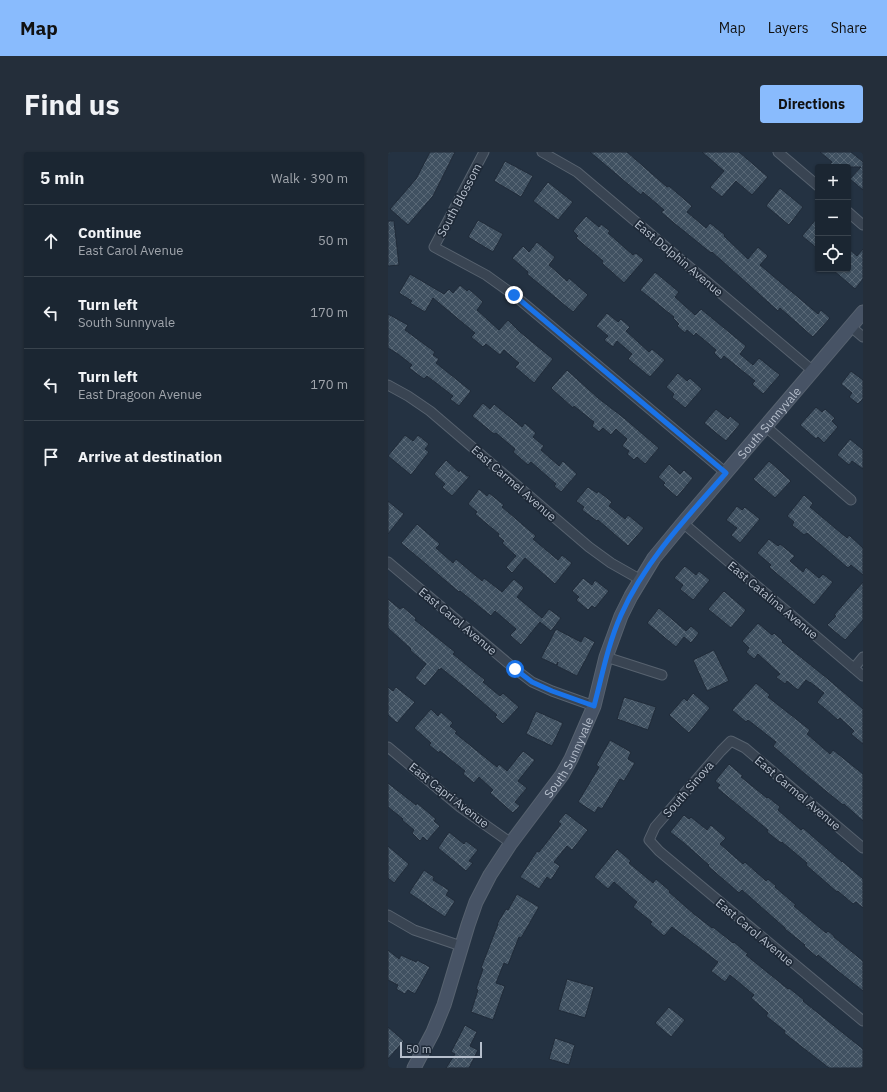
<!DOCTYPE html>
<html lang="en">
<head>
<meta charset="utf-8">
<style>
	:root { --surface:#1b2632; --page:#242e3a; --text:#f1f3f6; --muted:#a0a5ac; --line:#39434d; --accent:#89bbfd }
	body { margin:0; font-family:"IBM Plex Sans",sans-serif; background:var(--page); color:var(--text) }
	.controls { position:absolute; right:12px; top:12px; display:grid; overflow:hidden; border-radius:4px; box-shadow:0 1px 3px #0004 }
	.controls button { width:36px; height:36px; display:grid; place-items:center; padding:0; border:0; border-bottom:1px solid var(--line); background:var(--surface); color:var(--text); font:20px sans-serif }
	.scale { position:absolute; left:12px; bottom:10px; width:82px; box-sizing:border-box; padding-left:4px; border:2px solid #b6bfcc; border-top:0; font-size:11px; line-height:14px; white-space:nowrap; color:#b6bfcc; -webkit-text-stroke:3px #1e2937; paint-order:stroke }
	.stop { position:absolute; width:12px; height:12px; margin:-9px; border:3px solid #1a73e8; border-radius:50%; background:#fff }
	.stop.end { background:#1a73e8; border-color:#fff; box-shadow:0 1px 4px #0008 }
	.list { margin:0; padding:0; list-style:none }
	h2 { display:flex; justify-content:space-between; align-items:center; height:52px; margin:0; padding:0 16px; font-size:17px }
	h2 small { font-size:13px; font-weight:400; color:var(--muted) }
	.list li { display:grid; grid-template-columns:26px 1fr auto; gap:12px; align-items:center; box-sizing:border-box; height:72px; padding:0 16px; border-top:1px solid var(--line) }
	.list b { display:block; font-size:15px; white-space:nowrap }
	.list p { margin:0; font-size:13px; white-space:nowrap; color:var(--muted) }
	.list em { font-size:13px; font-style:normal; color:var(--muted) }
	.icon { flex:none; width:22px; height:22px; fill:none; stroke:currentColor; stroke-width:2; stroke-linecap:round; stroke-linejoin:round }
	.map { position:relative; flex:none; width:475px; height:916px; overflow:hidden; border-radius:4px }
	header { display:flex; align-items:center; gap:24px; box-sizing:border-box; height:56px; padding:0 20px; background:var(--accent); color:#111 }
	header strong { font-size:19px }
	nav { display:flex; gap:22px; margin-inline-start:auto; font-size:14px }
	.intro { display:flex; align-items:center; justify-content:space-between; box-sizing:border-box; height:96px; padding:0 24px }
	h1 { margin:0; font-size:28px }
	.button { padding:10px 18px; border-radius:4px; background:var(--accent); color:#111; font-size:14px; font-weight:700 }
	main { display:flex; gap:24px; padding:0 24px }
	aside { flex:1; background:var(--surface); border-radius:4px; box-shadow:0 1px 3px #0004 }
	.map>svg:first-child { display:block }
</style>
</head>
<body>
<header>
<strong>Map</strong>
<nav><a>Map</a><a>Layers</a><a>Share</a></nav>
</header>
<div class="intro"><h1>Find us</h1><a class="button">Directions</a></div>
<main>
<aside>
<h2>5 min<small>Walk · 390 m</small></h2>
<ul class="list">
<li><svg class="icon" aria-label="ahead" viewBox="0 0 24 24"><path d="M12 20V5M6 11l6-6 6 6"/></svg><div><b>Continue</b><p>East Carol Avenue</p></div><em>50 m</em></li>
<li><svg class="icon" aria-label="left" viewBox="0 0 24 24"><path d="M17 20v-9H6M10 6l-5 5 5 5"/></svg><div><b>Turn left</b><p>South Sunnyvale</p></div><em>170 m</em></li>
<li><svg class="icon" aria-label="left" viewBox="0 0 24 24"><path d="M17 20v-9H6M10 6l-5 5 5 5"/></svg><div><b>Turn left</b><p>East Dragoon Avenue</p></div><em>170 m</em></li>
<li><svg class="icon" aria-label="arrive" viewBox="0 0 24 24"><path d="M6 21V4h12l-3 4 3 4H6"/></svg><div><b>Arrive at destination</b></div></li>
</ul>
</aside>
<div class="map">
<svg width="475" height="916" viewBox="0 0 475 916">
	<defs>
		<pattern id="building-cross-hatch" width="8" height="8" patternUnits="userSpaceOnUse"><rect width="8" height="8" fill="#405161"/><path d="M0 0l8 8M0 8l8-8" fill="none" stroke="#596876"/></pattern>
	</defs>
	<rect width="100%" height="100%" fill="#243242"/>
	<g fill="url(#building-cross-hatch)" stroke="#202b39">
		<polygon points="42,0 67,0 45,44 20,73 2,57 28,27"/>
		<polygon points="202,0 239,0 279,35 281,34 304,54 299,60 318,76 322,71 337,83 336,84 360,107 370,95 380,104 372,113 430,162 433,158 442,166 425,185 392,156 390,159 324,100 323,101 286,71 273,60 276,58 255,40 253,43"/>
		<polygon points="314,0 351,0 380,25 364,43 348,29 334,45 322,35 336,19"/>
		<polygon points="432,0 463,0 475,10 475,38 462,27 473,15 440,15 444,10"/>
		<polygon points="117,9 145,24 133,45 106,29"/>
		<polygon points="160,30 185,50 170,68 145,49"/>
		<polygon points="392,36 415,55 401,73 378,54"/>
		<polygon points="198,64 211,75 213,72 222,79 220,81 245,103 248,101 256,108 236,131 214,111 215,109 188,86 190,84 185,79"/>
		<polygon points="430,65 430,97 414,84"/>
		<polygon points="90,68 115,82 105,100 80,85"/>
		<polygon points="0,69 6,69 11,113 0,114"/>
		<polygon points="149,90 167,105 161,113 179,129 181,126 200,143 185,160 139,122 140,120 124,106 135,94 141,100"/>
		<polygon points="460,96 469,104 475,97 475,127 467,137 444,117 460,117"/>
		<polygon points="267,120 291,140 287,145 307,163 313,157 358,194 352,202 365,213 371,206 392,223 375,242 364,232 367,229 336,204 333,208 326,201 328,198 308,181 306,184 299,178 297,181 289,174 291,172 285,166 286,165 252,138"/>
		<polygon points="22,122 56,142 61,137 65,141 72,133 79,139 81,137 95,150 89,158 111,178 120,168 132,180 165,207 146,231 127,215 131,211 116,198 112,203 98,192 95,195 83,185 87,181 45,146 37,160 22,151 24,149 11,141"/>
		<polygon points="219,161 230,170 233,167 242,175 238,179 261,200 264,197 277,208 262,225 240,207 244,202 229,189 225,195 216,188 220,184 208,174"/>
		<polygon points="0,162 20,173 17,178 47,200 45,203 51,207 48,211 83,239 71,254 62,247 65,244 39,224 36,227 21,216 24,213 10,202 0,196"/>
		<polygon points="179,218 210,246 236,266 271,296 257,312 249,305 246,308 239,302 241,299 234,294 239,287 228,277 223,283 215,276 211,280 204,274 206,270 186,254 185,256 163,236"/>
		<polygon points="463,219 475,228 475,247 470,252 461,245 464,241 453,232"/>
		<polygon points="290,221 299,229 302,226 314,237 297,256 284,245 286,242 278,235"/>
		<polygon points="95,251 102,257 106,252 134,275 137,271 148,281 145,285 156,294 153,298 171,314 175,309 189,322 173,340 166,334 168,332 143,310 140,313 125,300 127,297 108,281 106,282 84,264"/>
		<polygon points="428,255 434,260 437,257 447,266 444,269 450,275 436,291 430,285 428,287 412,273"/>
		<polygon points="328,257 340,267 342,264 352,272 338,289 316,271"/>
		<polygon points="17,283 25,289 30,283 41,292 37,297 41,300 23,323 0,304"/>
		<polygon points="462,287 475,298 475,317 464,309 461,313 449,303"/>
		<polygon points="58,308 71,320 72,318 79,324 82,324 64,344 54,335 57,332 46,322"/>
		<polygon points="381,309 403,329 387,346 365,327"/>
		<polygon points="281,312 292,322 296,318 305,326 289,345 275,333 277,331 270,325"/>
		<polygon points="200,335 209,341 210,339 224,350 221,354 237,367 240,363 256,376 240,394 210,368 209,369 194,358 196,355 188,349"/>
		<polygon points="91,337 99,344 101,341 116,353 114,355 148,384 145,387 170,408 174,403 184,411 167,432 137,406 124,421 118,415 128,404 114,391 116,389 110,384 111,382 87,362 89,360 80,352"/>
		<polygon points="416,343 425,351 422,355 459,386 461,383 475,396 475,423 463,413 460,416 419,381 416,383 404,373 406,370 399,364"/>
		<polygon points="0,349 16,362 0,382"/>
		<polygon points="349,354 354,358 357,355 372,367 352,391 343,383 349,376 338,368"/>
		<polygon points="29,372 52,392 48,396 65,411 68,407 94,429 96,426 114,440 126,427 136,436 129,445 154,466 161,457 173,466 163,479 152,470 133,493 122,483 128,477 107,459 103,464 72,439 71,440 13,391"/>
		<polygon points="381,387 390,394 392,392 407,404 402,409 415,420 418,415 431,426 435,422 445,430 426,453 381,415 383,413 369,401"/>
		<polygon points="297,414 308,423 311,419 322,428 305,448 292,437 295,433 286,426"/>
		<polygon points="195,426 204,433 207,428 221,439 207,456 204,454 200,458 188,448 191,445 184,439"/>
		<polygon points="475,430 475,468 457,488 439,473 448,464 446,463"/>
		<polygon points="336,439 358,458 343,476 320,457"/>
		<polygon points="0,447 12,457 15,455 28,466 27,468 67,500 65,502 97,528 95,530 112,544 115,541 131,555 115,572 107,565 109,563 85,542 53,516 52,518 51,517 37,534 27,526 38,512 22,498 23,497 0,476"/>
		<polygon points="271,456 298,479 303,474 311,481 303,491 296,485 288,495 259,471"/>
		<polygon points="370,471 384,483 386,481 395,489 394,490 440,527 475,557 475,592 463,582 466,579 452,566 450,568 429,550 436,541 422,530 422,531 418,528 410,538 399,529 397,532 388,525 392,522 370,502 366,507 358,500 361,496 354,489"/>
		<polygon points="168,477 193,490 196,484 207,490 189,524 169,514 170,510 168,513 153,506"/>
		<polygon points="326,498 341,529 319,539 305,508"/>
		<polygon points="368,531 382,543 380,545 422,578 419,582 442,602 445,598 475,622 475,669 456,652 455,653 417,622 385,594 388,590 360,568 358,570 344,558"/>
		<polygon points="0,535 5,539 8,535 27,550 9,571 0,563"/>
		<polygon points="305,541 322,556 301,581 281,563 296,546 299,549"/>
		<polygon points="236,545 268,555 260,578 229,567"/>
		<polygon points="43,557 50,564 53,560 65,571 62,574 69,580 67,581 109,615 111,612 119,619 135,599 147,608 130,629 139,636 127,650 132,654 125,661 102,641 105,638 91,625 86,631 75,622 77,619 52,599 51,601 41,593 43,591 26,576"/>
		<polygon points="148,559 175,571 164,594 138,582"/>
		<polygon points="222,588 243,600 240,607 247,611 236,629 232,627 214,657 210,655 207,661 190,650 211,615 208,613"/>
		<polygon points="341,612 355,624 353,625 379,646 380,645 392,655 390,658 413,678 415,676 454,710 454,709 475,727 475,756 468,750 465,752 450,739 449,740 418,713 419,711 394,690 393,691 379,680 380,678 329,636 332,633 327,629"/>
		<polygon points="0,631 28,653 29,651 48,667 46,669 52,674 39,689 35,685 32,689 24,681 26,678 14,668 15,667 0,655"/>
		<polygon points="178,661 200,678 184,698 179,694 166,710 172,714 163,728 159,725 151,737 132,725 149,699 151,700 173,672 170,670"/>
		<polygon points="296,663 301,667 303,665 319,678 323,673 338,686 332,692 355,712 357,710 378,729 380,727 388,734 387,735 408,753 406,754 438,781 440,779 446,784 446,785 475,809 475,839 430,803 429,805 416,794 417,793 397,777 397,776 354,738 351,741 320,714 321,713 296,691 282,680"/>
		<polygon points="61,680 76,692 78,689 90,698 81,709 85,711 78,719 50,696"/>
		<polygon points="0,694 21,712 6,731 0,726"/>
		<polygon points="229,697 243,709 241,711 265,731 268,727 282,739 281,740 306,762 324,776 325,775 345,791 346,790 360,802 358,803 400,837 401,836 416,848 415,849 475,897 475,916 441,916 396,881 397,879 378,864 380,861 363,846 366,843 342,823 337,830 323,819 330,810 284,775 276,784 262,772 264,770 245,755 249,750 226,730 220,737 206,725"/>
		<polygon points="36,718 46,725 45,728 61,738 58,743 67,749 57,765 21,741"/>
		<polygon points="129,742 151,755 133,786 131,785 120,813 116,811 108,831 117,834 105,868 83,860 90,838 88,837 95,817 93,816 110,772 109,772 118,757 120,758"/>
		<polygon points="0,798 11,807 13,803 28,810 29,808 42,815 27,842 20,838 17,842 8,837 10,833 0,828"/>
		<polygon points="179,827 206,835 197,866 170,858"/>
		<polygon points="281,855 297,868 283,885 267,871"/>
		<polygon points="77,873 89,880 82,894 90,898 81,916 58,916 67,902 63,900"/>
		<polygon points="0,875 16,889 0,907"/>
		<polygon points="167,886 187,893 181,913 161,907"/>
	</g>
	<g fill="none" stroke-linecap="round" stroke-linejoin="round">
		<defs>
			<g id="street">
				<polyline points="96,0 46,95 98,123 126,143 338,321"/>
				<polyline points="154,0 189,20 425,219"/>
				<polyline points="390,0 430,34"/>
				<polyline points="460,60 475,73"/>
				<polyline points="462,174 475,185"/>
				<polyline points="0,233 20,244 42,259 201,395 223,411 253,428"/>
				<polyline points="377,274 463,348"/>
				<polyline points="295,371 475,524"/>
				<polyline points="0,410 127,517 144,530 164,539 206,554"/>
				<polyline points="218,505 274,523"/>
				<polyline points="466,516 475,505"/>
				<polyline points="0,595 72,655 123,691"/>
				<polyline points="475,696 357,596 343,589 333,599 267,675 261,688 271,699 475,869"/>
				<polyline points="0,763 26,778 73,794"/>
			</g>
			<g id="secondary">
				<path id="s1" d="M26 916 45 880 56 853 80 773 88 750 102 723 123 691 174 623 183 607 206 554 218 505 233 464 243 444 266 406 295 371 475 160"/>
			</g>
		</defs>
		<use href="#street" stroke="#57626f" stroke-width="11"/>
		<use href="#secondary" stroke="#57626f" stroke-width="15"/>
		<polyline stroke="#455e60" stroke-width="2" stroke-dasharray="3 3" stroke-linecap="butt" points="0,1 1,0"/>
		<use href="#street" stroke="#394452" stroke-width="9"/>
		<use href="#secondary" stroke="#475365" stroke-width="13"/>
	</g>
	<g fill="none" stroke-linecap="round" stroke-linejoin="round">
		<path stroke="#1a73e8" stroke-width="5" d="M126 143 338 321C299 365 257 409 233 463 220 492 214 524 206 554L164 539 144 530 127 517"/>
	</g>
	<g text-anchor="middle" dominant-baseline="central" stroke-width="3.5" stroke-linejoin="round" paint-order="stroke">
		<g font-size="12" fill="#b6bfcc" stroke="#1e2937">
			<text transform="translate(71 48) rotate(-62)">South Blossom</text>
			<text transform="translate(291 106) rotate(40)">East Dolphin Avenue</text>
			<text stroke="none"><textPath href="#s1" startOffset="746">South Sunnyvale</textPath></text>
			<text transform="translate(126 331) rotate(41)">East Carmel Avenue</text>
			<text transform="translate(385 448) rotate(40)">East Catalina Avenue</text>
			<text transform="translate(70 469) rotate(40)">East Carol Avenue</text>
			<text stroke="none"><textPath href="#s1" startOffset="350">South Sunnyvale</textPath></text>
			<text transform="translate(300 637) rotate(-49)">South Sinova</text>
			<text transform="translate(410 641) rotate(40)">East Carmel Avenue</text>
			<text transform="translate(61 643) rotate(38)">East Capri Avenue</text>
			<text transform="translate(367 780) rotate(40)">East Carol Avenue</text>
		</g>
	</g>
</svg>
<div class="controls">
<button>+</button>
<button>−</button>
<button><svg class="icon" aria-label="locate" viewBox="0 0 24 24"><circle cx="12" cy="12" r="6"/><path d="M12 2v4M12 18v4M2 12h4M18 12h4"/></svg></button>
</div>
<div class="scale">50 m</div>
<div class="stop" style="left:127px;top:517px"></div>
<div class="stop end" style="left:126px;top:143px"></div>
</div>
</main>
</body>
</html>
